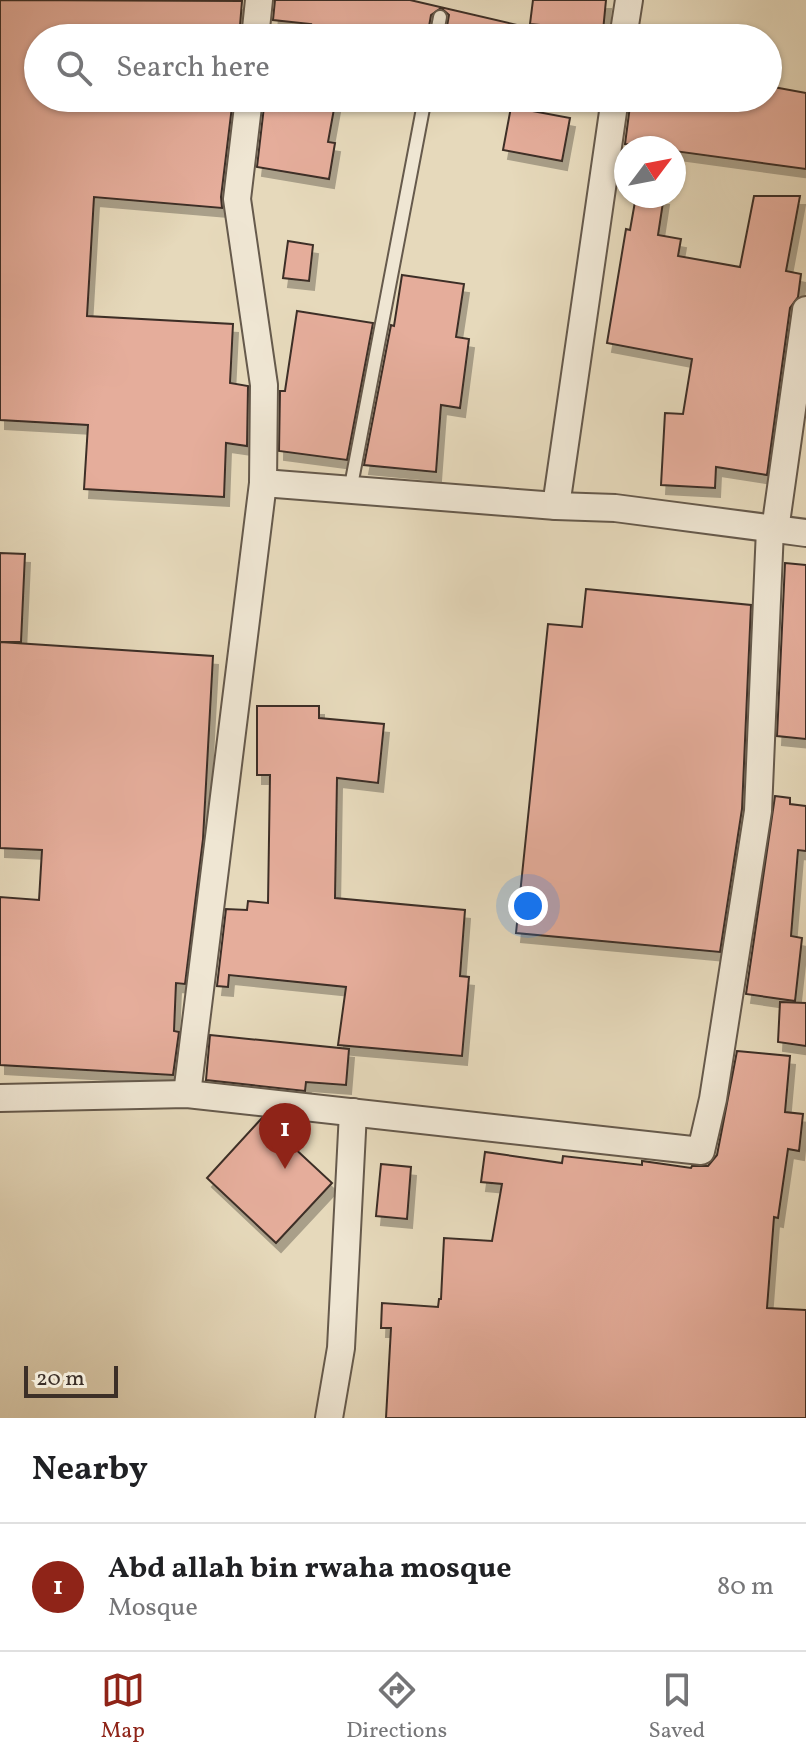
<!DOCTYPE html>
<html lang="en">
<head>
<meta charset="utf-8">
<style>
	:root { --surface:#fff; --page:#f2f2f2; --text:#202124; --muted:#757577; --line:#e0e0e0; --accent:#8f2418 }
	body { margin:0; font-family:Vollkorn,serif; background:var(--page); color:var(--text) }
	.compass { position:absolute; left:614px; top:136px; width:72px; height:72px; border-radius:50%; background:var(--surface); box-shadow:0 2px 6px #0004; rotate:58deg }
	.scale { position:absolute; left:24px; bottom:20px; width:94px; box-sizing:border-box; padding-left:8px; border:4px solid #3c2f27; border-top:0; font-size:22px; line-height:28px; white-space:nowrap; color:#3c2f27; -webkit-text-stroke:6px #efe6d3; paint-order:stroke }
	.you { position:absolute; left:528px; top:906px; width:28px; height:28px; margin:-20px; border:6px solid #fff; border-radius:50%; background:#1a73e8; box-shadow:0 0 0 12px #1a73e833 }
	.badge { display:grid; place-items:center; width:52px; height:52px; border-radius:50%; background:var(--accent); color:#fff; font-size:26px; font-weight:700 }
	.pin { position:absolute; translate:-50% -66px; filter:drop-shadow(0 2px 4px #0008) }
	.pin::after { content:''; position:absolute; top:42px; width:28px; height:24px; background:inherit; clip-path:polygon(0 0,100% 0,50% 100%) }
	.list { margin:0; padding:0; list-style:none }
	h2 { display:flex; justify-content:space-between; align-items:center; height:104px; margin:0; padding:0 32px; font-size:34px }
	h2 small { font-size:26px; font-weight:400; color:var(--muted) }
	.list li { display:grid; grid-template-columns:52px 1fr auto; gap:24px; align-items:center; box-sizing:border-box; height:128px; padding:0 32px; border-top:2px solid var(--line) }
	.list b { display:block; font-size:30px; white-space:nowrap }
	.list p { margin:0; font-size:26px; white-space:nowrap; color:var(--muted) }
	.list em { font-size:26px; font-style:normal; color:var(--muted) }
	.icon { flex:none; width:44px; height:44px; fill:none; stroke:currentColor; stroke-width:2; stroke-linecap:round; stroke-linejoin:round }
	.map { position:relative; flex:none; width:806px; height:1418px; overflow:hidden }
	.search { position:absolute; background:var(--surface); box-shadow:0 2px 6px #0004; left:24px; right:24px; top:24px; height:88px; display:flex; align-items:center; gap:20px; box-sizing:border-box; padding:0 28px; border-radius:44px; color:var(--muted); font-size:30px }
	.sheet { height:232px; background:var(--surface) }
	nav { display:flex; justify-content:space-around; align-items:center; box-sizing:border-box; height:112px; border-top:2px solid var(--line); background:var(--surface); font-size:22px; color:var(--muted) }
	nav a { display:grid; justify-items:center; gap:4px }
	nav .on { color:var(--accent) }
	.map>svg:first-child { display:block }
</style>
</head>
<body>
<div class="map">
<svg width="806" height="1418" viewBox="0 0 806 1418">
	<defs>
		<filter id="shadow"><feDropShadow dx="5" dy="9" stdDeviation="0" flood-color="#0004"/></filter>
	</defs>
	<rect width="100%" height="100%" fill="#e6d9bb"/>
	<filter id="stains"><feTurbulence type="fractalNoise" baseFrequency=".0025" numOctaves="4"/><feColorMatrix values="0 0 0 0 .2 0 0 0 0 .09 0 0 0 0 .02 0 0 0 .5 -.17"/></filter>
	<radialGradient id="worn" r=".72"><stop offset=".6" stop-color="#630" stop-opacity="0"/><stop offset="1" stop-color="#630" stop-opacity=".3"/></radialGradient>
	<g fill="#e5ad9b" stroke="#3c2f27" stroke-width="2" filter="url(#shadow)">
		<polygon points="0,0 242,1 239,38 38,38 38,98 233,98 221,197 222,208 94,197 87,316 233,324 230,383 248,386 247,446 226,443 224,497 84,489 88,425 0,420"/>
		<polygon points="275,0 410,0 530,28 529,38 445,38 449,15 441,8 431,15 427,38 307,38 311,24 273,20"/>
		<polygon points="533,0 606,0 603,31 530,24"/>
		<polygon points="768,86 806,93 806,169 674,151 674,148 625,144 631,98 768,98"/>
		<polygon points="265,98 336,98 328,142 335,143 329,179 257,167"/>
		<polygon points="511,107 570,118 562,161 503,150"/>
		<polygon points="636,196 664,196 658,235 681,239 678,256 740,267 754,196 800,196 786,271 801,274 798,297 790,308 767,475 716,467 715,488 661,485 665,413 683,414 692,359 607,343 626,229 630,230"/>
		<polygon points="288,241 313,245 309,281 283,278"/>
		<polygon points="402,275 464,284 456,337 469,339 460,408 441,405 436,472 364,465 391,325 394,326"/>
		<polygon points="297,311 373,323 347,460 279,451 280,391 285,391"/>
		<polygon points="0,553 25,554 21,642 0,642"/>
		<polygon points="785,563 806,565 806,739 777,736"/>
		<polygon points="586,589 751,605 742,809 720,952 516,933 548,624 582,627"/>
		<polygon points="0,642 213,656 203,839 185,984 176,983 174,1031 179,1032 173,1075 0,1065 0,897 39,900 42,850 0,848"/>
		<polygon points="257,706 319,706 319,718 384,724 378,783 337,778 335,898 465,910 460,976 469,977 462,1056 338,1045 346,987 229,975 228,987 217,986 226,909 247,910 248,901 268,903 270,775 257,775"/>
		<polygon points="775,796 790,798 790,804 806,806 806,851 798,850 791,936 802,938 795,1001 746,994"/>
		<polygon points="780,1002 806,1003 806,1046 778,1042"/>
		<polygon points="210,1035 349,1049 346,1085 306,1082 305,1091 206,1080"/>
		<polygon points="737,1051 790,1056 785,1112 803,1114 799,1151 788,1149 778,1218 774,1217 767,1308 806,1310 806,1418 386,1418 391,1328 381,1328 382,1303 438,1307 439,1299 441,1299 444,1238 492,1241 502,1184 481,1182 485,1152 562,1163 563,1156 642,1165 642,1161 691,1168 692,1166 708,1166 717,1155"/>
		<polygon points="262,1118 332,1183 276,1243 207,1178"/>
		<polygon points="381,1164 411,1167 407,1219 376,1216"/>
	</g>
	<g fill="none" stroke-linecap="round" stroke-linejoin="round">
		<defs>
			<g id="service">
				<polyline points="436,38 440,17"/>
				<polyline points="350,491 425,98"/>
			</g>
			<g id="minor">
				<polyline points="255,38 259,0"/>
				<polyline points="623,38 629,0"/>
				<polyline points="263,483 556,506 615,508 806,533"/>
				<polyline points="556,506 615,98"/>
				<polyline points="775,530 806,310"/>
				<polyline points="187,1094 263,483 264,385 237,199 249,98"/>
				<polyline points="0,1098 187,1094 701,1151 713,1099 758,811 770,529"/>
				<polyline points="329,1418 341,1348 353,1112"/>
			</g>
		</defs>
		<use href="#service" stroke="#665a4c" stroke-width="16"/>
		<use href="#minor" stroke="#665a4c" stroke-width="30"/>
		<use href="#service" stroke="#efe6d3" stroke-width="12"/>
		<use href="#minor" stroke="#efe6d3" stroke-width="26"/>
	</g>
	<rect width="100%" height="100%" filter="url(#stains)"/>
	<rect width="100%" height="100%" fill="url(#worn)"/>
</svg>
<svg class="compass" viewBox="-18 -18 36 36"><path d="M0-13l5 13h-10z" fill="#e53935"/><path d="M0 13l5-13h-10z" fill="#757577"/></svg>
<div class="scale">20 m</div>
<div class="you"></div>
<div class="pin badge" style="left:285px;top:1169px">1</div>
<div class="search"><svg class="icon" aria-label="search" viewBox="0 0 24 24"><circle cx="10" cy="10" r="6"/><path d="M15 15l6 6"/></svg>Search here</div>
</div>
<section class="sheet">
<h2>Nearby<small></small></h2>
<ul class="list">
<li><span class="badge">1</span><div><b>Abd allah bin rwaha mosque</b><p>Mosque</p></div><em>80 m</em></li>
</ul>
</section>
<nav>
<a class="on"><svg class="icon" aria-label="map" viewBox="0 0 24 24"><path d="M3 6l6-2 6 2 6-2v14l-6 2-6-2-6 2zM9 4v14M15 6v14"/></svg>Map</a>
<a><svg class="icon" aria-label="directions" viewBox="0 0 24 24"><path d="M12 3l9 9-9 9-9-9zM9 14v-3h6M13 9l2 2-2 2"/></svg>Directions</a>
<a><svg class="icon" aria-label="saved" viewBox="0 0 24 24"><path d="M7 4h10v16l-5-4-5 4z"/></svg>Saved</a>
</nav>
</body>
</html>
